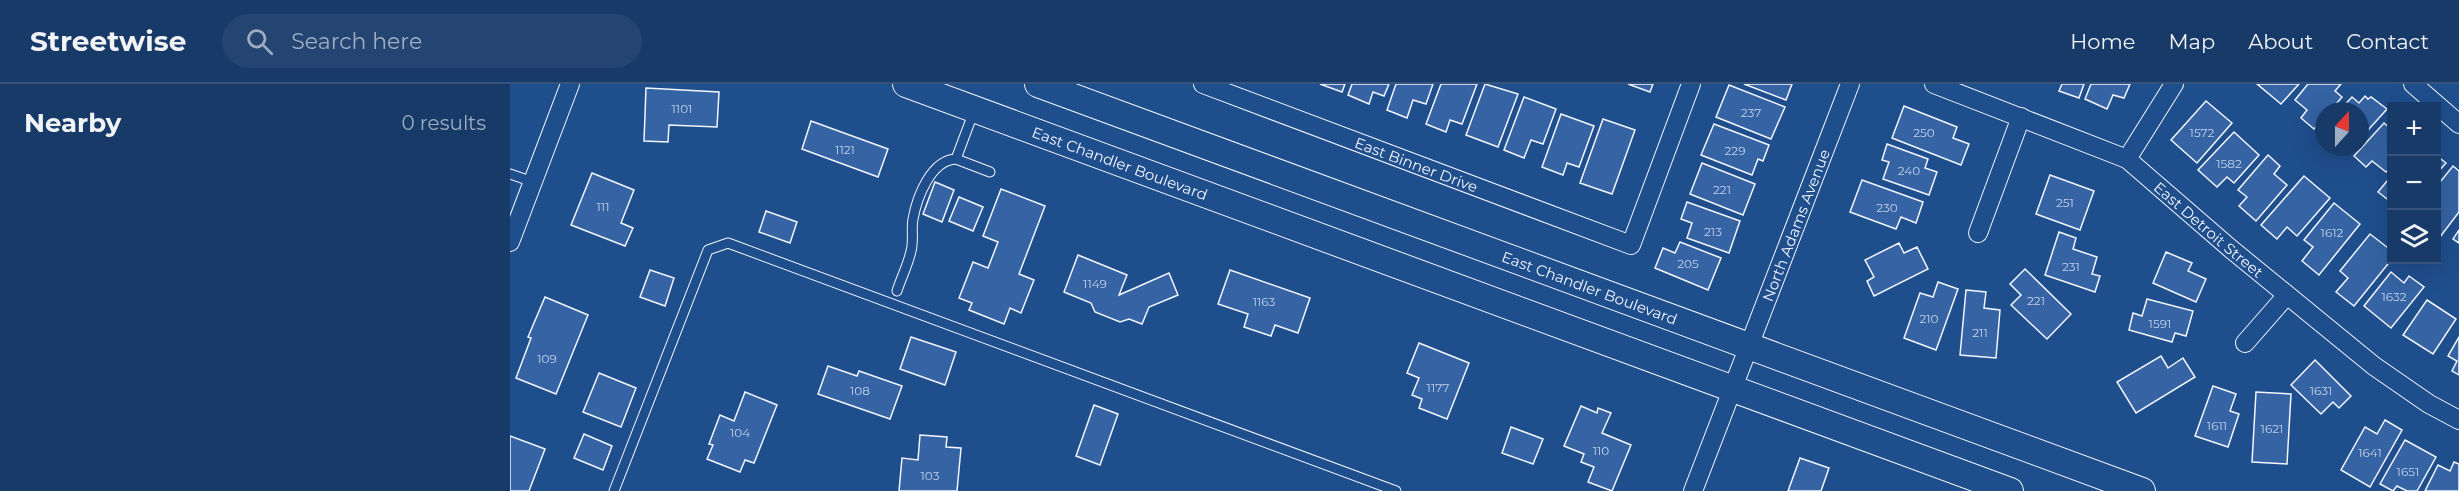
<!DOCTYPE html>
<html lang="en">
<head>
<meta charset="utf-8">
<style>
	:root { --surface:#173a69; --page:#244571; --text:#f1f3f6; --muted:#9eadc0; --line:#36547d }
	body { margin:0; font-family:Montserrat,sans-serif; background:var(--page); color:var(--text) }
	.controls { position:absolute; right:18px; top:18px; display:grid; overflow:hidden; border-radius:0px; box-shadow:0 6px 24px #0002 }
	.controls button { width:54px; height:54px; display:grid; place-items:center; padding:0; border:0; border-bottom:2px solid var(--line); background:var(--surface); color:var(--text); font:30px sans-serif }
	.compass { position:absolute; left:1805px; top:18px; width:54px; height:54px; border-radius:50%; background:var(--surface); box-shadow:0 6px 24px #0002; rotate:21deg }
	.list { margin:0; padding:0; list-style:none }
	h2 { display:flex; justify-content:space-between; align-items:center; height:78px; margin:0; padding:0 24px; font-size:26px }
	h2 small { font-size:20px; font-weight:400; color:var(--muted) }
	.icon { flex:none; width:33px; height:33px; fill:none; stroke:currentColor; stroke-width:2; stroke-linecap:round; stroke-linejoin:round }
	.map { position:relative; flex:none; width:1949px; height:407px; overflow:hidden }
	header { display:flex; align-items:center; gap:36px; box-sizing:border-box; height:84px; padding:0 30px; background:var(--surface); border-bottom:2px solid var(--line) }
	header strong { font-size:28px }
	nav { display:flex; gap:33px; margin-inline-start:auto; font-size:21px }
	.search { width:420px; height:54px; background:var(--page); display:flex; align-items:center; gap:15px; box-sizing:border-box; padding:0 21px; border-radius:33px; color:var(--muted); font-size:22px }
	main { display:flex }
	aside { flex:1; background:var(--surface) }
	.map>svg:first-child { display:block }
</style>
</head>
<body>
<header>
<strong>Streetwise</strong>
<div class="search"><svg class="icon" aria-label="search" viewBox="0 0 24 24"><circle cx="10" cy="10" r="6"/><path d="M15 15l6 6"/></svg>Search here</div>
<nav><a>Home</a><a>Map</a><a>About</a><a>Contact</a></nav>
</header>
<main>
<aside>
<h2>Nearby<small>0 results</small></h2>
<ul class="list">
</ul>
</aside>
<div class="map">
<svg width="1949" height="407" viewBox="0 0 1949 407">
	<rect width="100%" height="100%" fill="#1f4e8c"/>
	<g fill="#3563a3" stroke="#f2f6ff" stroke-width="1.5">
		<polygon points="810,0 835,0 832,8"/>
		<polygon points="842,0 879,0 874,12 863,8 859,20 838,11"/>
		<polygon points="886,0 923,0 916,20 903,16 897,34 877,26"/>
		<polygon points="931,0 967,0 952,40 940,36 936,48 916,40"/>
		<polygon points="975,0 1008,10 988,63 956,51"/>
		<polygon points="1118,0 1143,0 1140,8"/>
		<polygon points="1234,0 1282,0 1276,16"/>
		<polygon points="1552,0 1574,0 1569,14 1549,7"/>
		<polygon points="1581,0 1620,0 1614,14 1603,11 1597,25 1575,15"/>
		<polygon points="1747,0 1789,0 1771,20"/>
		<polygon points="1798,0 1831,0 1825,7 1832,13 1820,27 1814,27 1814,34 1804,45 1791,34 1797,26 1785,16"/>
		<polygon points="1219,1 1275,23 1261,55 1206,33"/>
		<polygon points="136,4 209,8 207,43 159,41 158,58 134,57"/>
		<polygon points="1855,12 1858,15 1861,13 1877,25 1850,55 1850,27 1829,27 1842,13 1849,19"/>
		<polygon points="1014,13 1046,25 1033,60 1021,56 1014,74 994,66"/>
		<polygon points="1696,17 1722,39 1687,79 1661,56"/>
		<polygon points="1394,22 1447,43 1443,54 1459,60 1451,81 1382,54"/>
		<polygon points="1051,30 1084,42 1069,83 1057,79 1053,91 1032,83"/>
		<polygon points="1093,35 1125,46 1102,110 1070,99"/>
		<polygon points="301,37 378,65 368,93 292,65"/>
		<polygon points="1874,39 1882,46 1882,82 1876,88 1862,77 1856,83 1844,72"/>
		<polygon points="1204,40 1259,61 1253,77 1248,75 1242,91 1191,71"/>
		<polygon points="1724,48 1749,71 1724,99 1717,93 1707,103 1688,86"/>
		<polygon points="1377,60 1418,75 1415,84 1427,88 1419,111 1373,95 1379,78 1372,76"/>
		<polygon points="1758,71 1770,82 1764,90 1777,101 1746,137 1729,122 1737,113 1728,106"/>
		<polygon points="1926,71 1936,79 1926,90"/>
		<polygon points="1192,79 1245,100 1233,131 1180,110"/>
		<polygon points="1943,82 1949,87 1949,128 1930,153 1926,151 1926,103"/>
		<polygon points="82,89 124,106 111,139 123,144 115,162 61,141"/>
		<polygon points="1540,91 1584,107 1570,146 1526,130"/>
		<polygon points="1882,91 1882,117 1881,118 1868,108"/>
		<polygon points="1794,92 1820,114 1787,152 1777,143 1767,155 1751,141"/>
		<polygon points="1352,96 1413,118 1406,139 1391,133 1386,145 1340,128"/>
		<polygon points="425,98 444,106 432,138 413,130"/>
		<polygon points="491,105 535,122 509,190 524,196 511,229 500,224 494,240 459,226 462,219 449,214 463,178 478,184 488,158 473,152"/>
		<polygon points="449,113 473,123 463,147 439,137"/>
		<polygon points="1177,118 1230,137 1219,169 1177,154 1182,139 1171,135"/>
		<polygon points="1824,119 1850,140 1809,191 1792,177 1803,163 1794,156"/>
		<polygon points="256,127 287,138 280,159 249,148"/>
		<polygon points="1949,146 1949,159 1943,155"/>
		<polygon points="1549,148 1566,154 1563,165 1587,173 1582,190 1590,192 1585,208 1535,191"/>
		<polygon points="1860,150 1882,167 1882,175 1844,222 1826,208 1838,194 1830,187"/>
		<polygon points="1170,158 1211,174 1198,206 1145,184 1153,164 1165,169"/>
		<polygon points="1389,159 1394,169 1407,163 1418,185 1364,212 1357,197 1364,193 1355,176"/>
		<polygon points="1656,168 1682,179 1678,187 1696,195 1686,218 1643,199"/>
		<polygon points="568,171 617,191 609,211 659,189 668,211 639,223 632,240 619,235 610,238 585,228 581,219 554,208"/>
		<polygon points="1515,185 1561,230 1537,255 1501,221 1511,211 1500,200"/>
		<polygon points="140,186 164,194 155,222 130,213"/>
		<polygon points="720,186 800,214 788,249 765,241 761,252 734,243 738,230 708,220"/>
		<polygon points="1881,188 1894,199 1899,192 1914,203 1881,244 1854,222"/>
		<polygon points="1428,198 1448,205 1426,266 1394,254 1410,209 1423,213"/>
		<polygon points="1456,206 1476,208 1474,224 1490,226 1486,274 1450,271"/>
		<polygon points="35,213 78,231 46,310 6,294 21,254 18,253"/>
		<polygon points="1637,215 1683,227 1676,252 1665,249 1662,258 1619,246 1623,229 1632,232"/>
		<polygon points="1917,216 1946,235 1923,270 1893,251"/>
		<polygon points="401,253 446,268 435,301 390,285"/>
		<polygon points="1949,253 1949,291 1942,287 1947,277 1938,272"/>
		<polygon points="909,259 959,279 937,335 909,324 912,315 902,311 909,294 897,289"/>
		<polygon points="1651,272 1658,284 1673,274 1685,293 1626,329 1607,298"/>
		<polygon points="1805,276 1841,312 1829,324 1823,318 1811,330 1781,301"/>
		<polygon points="318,282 347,292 349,287 392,302 380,335 308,310"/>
		<polygon points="89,289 126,304 111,343 73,328"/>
		<polygon points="1703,302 1726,310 1720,327 1729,330 1718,363 1685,352"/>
		<polygon points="235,308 267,321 244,379 235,376 230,388 197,375 203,361 199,360 210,331 224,337"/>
		<polygon points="1746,308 1781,310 1777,380 1742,378"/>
		<polygon points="584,321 608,330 590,381 566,372"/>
		<polygon points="1071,322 1087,329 1088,324 1101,329 1092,349 1121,361 1102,407 1078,398 1084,383 1071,378 1074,370 1054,362"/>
		<polygon points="1875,336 1892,346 1860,403 1831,386 1855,343 1867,350"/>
		<polygon points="1001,343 1033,355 1023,380 992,369"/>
		<polygon points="74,350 102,362 93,386 64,374"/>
		<polygon points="410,351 437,353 436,363 451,364 447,407 389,407 392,374 408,376"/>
		<polygon points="0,352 35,365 19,407 0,407"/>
		<polygon points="1895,356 1926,373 1907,407 1897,407 1887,402 1883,407 1870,400"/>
		<polygon points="1290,374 1319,384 1311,407 1278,407"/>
		<polygon points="1944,378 1949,380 1949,407 1915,407 1928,381 1940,387"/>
	</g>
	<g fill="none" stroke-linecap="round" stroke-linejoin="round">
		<defs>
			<g id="lane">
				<polyline points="446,75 480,88"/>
				<polyline points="0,90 23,98"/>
				<path d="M387 207C391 194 398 181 401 167 404 157 401 145 403 135 407 113 421 76 446 75L464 27"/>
				<polyline points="104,407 198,166 218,159 886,407"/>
			</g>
			<g id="street">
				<path id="s1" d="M693 0 1121 161 1181 0"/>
				<path id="s2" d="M1424 0 1617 75 1721 165 1864 282 1919 320 1949 336"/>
				<polyline points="1903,0 1949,40"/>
				<polyline points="1617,75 1664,0"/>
				<polyline points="1468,149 1511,33"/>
				<polyline points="0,158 60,0"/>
				<polyline points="1735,259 1777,211"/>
				<path id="s3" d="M1183 407 1340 0"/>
			</g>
			<g id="secondary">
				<path id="s4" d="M396 0 1500 407"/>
				<path id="s5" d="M528 0 1632 407"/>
			</g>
		</defs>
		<use href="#lane" stroke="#f2f6ff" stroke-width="11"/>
		<use href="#street" stroke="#f2f6ff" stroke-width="20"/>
		<use href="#secondary" stroke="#f2f6ff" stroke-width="28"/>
		<use href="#lane" stroke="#1f4e8c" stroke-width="9"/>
		<use href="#street" stroke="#1f4e8c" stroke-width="18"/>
		<use href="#secondary" stroke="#1f4e8c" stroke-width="26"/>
	</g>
	<g text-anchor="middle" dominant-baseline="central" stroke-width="4.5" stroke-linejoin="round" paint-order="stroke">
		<g font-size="12" fill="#c3d1e8">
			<text x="172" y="24">1101</text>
			<text x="1241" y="28">237</text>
			<text x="1414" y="48">250</text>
			<text x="1692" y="48">1572</text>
			<text x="335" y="65">1121</text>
			<text x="1225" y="66">229</text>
			<text x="1719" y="79">1582</text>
			<text x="1399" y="86">240</text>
			<text x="1212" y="105">221</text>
			<text x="1555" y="118">251</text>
			<text x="93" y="122">111</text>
			<text x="1377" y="123">230</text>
			<text x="1203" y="147">213</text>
			<text x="1822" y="148">1612</text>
			<text x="1178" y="179">205</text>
			<text x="1561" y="182">231</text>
			<text x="585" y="199">1149</text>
			<text x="1884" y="212">1632</text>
			<text x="1526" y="216">221</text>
			<text x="754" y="217">1163</text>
			<text x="1419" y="234">210</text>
			<text x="1650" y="239">1591</text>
			<text x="1470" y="248">211</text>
			<text x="37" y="274">109</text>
			<text x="928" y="303">1177</text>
			<text x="350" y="306">108</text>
			<text x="1811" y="306">1631</text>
			<text x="1707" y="341">1611</text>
			<text x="1762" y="344">1621</text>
			<text x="230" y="348">104</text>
			<text x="1091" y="366">110</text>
			<text x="1860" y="368">1641</text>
			<text x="1898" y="387">1651</text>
			<text x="420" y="391">103</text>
		</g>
		<g font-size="15" fill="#f2f6ff" stroke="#1f4e8c">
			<text stroke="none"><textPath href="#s4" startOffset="228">East Chandler Boulevard</textPath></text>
			<text stroke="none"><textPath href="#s1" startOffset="228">East Binner Drive</textPath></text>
			<text stroke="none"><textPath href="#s3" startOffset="285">North Adams Avenue</textPath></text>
			<text stroke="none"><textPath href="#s2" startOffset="315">East Detroit Street</textPath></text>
			<text stroke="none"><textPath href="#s5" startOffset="588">East Chandler Boulevard</textPath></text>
		</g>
	</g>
</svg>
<div class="controls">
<button>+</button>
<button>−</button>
<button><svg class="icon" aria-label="layers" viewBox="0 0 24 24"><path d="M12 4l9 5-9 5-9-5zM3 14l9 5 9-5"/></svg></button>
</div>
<svg class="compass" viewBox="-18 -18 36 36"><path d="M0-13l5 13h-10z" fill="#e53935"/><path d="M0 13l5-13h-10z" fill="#9eadc0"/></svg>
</div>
</main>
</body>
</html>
